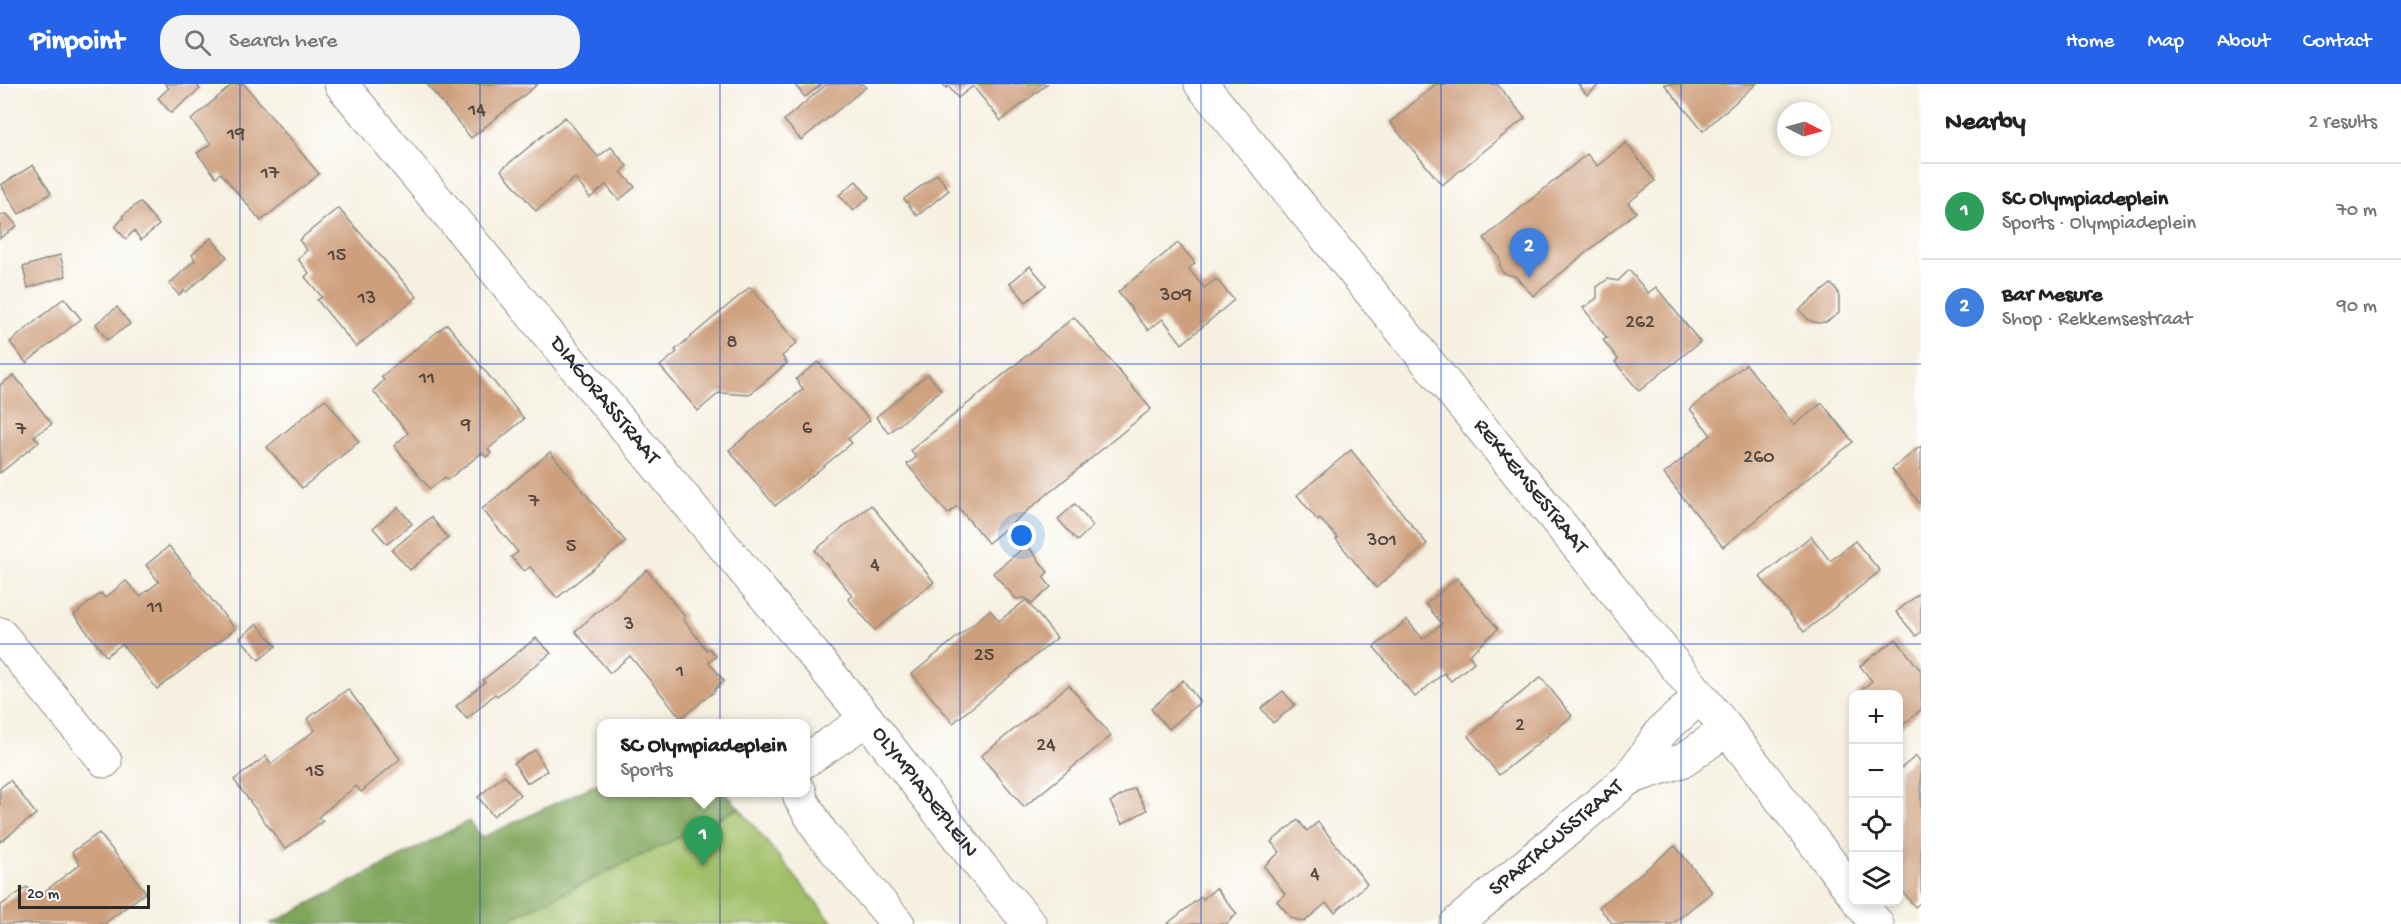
<!DOCTYPE html>
<html lang="en">
<head>
<meta charset="utf-8">
<style>
	:root { --surface:#fff; --page:#f2f2f2; --text:#222; --muted:#767676; --line:#e0e0e0; --accent:#2563eb }
	body { margin:0; font-family:"Gochi Hand",sans-serif; background:var(--page); color:var(--text) }
	.controls { position:absolute; right:18px; bottom:18px; display:grid; overflow:hidden; border-radius:12px; box-shadow:0 3px 9px #0003 }
	.controls button { width:54px; height:54px; display:grid; place-items:center; padding:0; border:0; border-bottom:2px solid var(--line); background:var(--surface); color:var(--text); font:30px sans-serif }
	.compass { position:absolute; left:1777px; top:18px; width:54px; height:54px; border-radius:50%; background:var(--surface); box-shadow:0 3px 9px #0003; rotate:96deg }
	.scale { position:absolute; left:18px; bottom:15px; width:132px; box-sizing:border-box; padding-left:6px; border:3px solid #2b2b2b; border-top:0; font-size:16px; line-height:21px; white-space:nowrap; color:#2b2b2b; -webkit-text-stroke:4px #fff; paint-order:stroke }
	.you { position:absolute; left:1022px; top:452px; width:21px; height:21px; margin:-15px; border:4px solid #fff; border-radius:50%; background:#1a73e8; box-shadow:0 0 0 9px #1a73e833 }
	.badge { display:grid; place-items:center; width:39px; height:39px; border-radius:50%; background:var(--accent); color:#fff; font-size:20px; font-weight:700 }
	.pin { position:absolute; translate:-50% -50px; filter:drop-shadow(0 2px 3px #0008) }
	.pin::after { content:''; position:absolute; top:32px; width:21px; height:18px; background:inherit; clip-path:polygon(0 0,100% 0,50% 100%) }
	.popup { position:absolute; left:597px; top:635px; width:213px; height:78px; box-sizing:border-box; display:grid; place-content:center; border-radius:12px; background:var(--surface); filter:drop-shadow(0 2px 4px #0005); font-size:20px; white-space:nowrap; color:var(--muted) }
	.popup b { font-size:22px; color:var(--text) }
	.popup::after { content:''; position:absolute; left:50%; top:100%; margin-left:-12px; border:12px solid transparent; border-top-color:var(--surface) }
	.list { margin:0; padding:0; list-style:none }
	h2 { display:flex; justify-content:space-between; align-items:center; height:78px; margin:0; padding:0 24px; font-size:26px }
	h2 small { font-size:20px; font-weight:400; color:var(--muted) }
	.list li { display:grid; grid-template-columns:39px 1fr auto; gap:18px; align-items:center; box-sizing:border-box; height:96px; padding:0 24px; border-top:2px solid var(--line) }
	.list b { display:block; font-size:22px; white-space:nowrap }
	.list p { margin:0; font-size:20px; white-space:nowrap; color:var(--muted) }
	.list em { font-size:20px; font-style:normal; color:var(--muted) }
	.icon { flex:none; width:33px; height:33px; fill:none; stroke:currentColor; stroke-width:2; stroke-linecap:round; stroke-linejoin:round }
	.map { position:relative; flex:none; width:1921px; height:840px; overflow:hidden }
	header { display:flex; align-items:center; gap:36px; box-sizing:border-box; height:84px; padding:0 30px; background:var(--accent); color:#fff }
	header strong { font-size:28px }
	nav { display:flex; gap:33px; margin-inline-start:auto; font-size:21px }
	.search { width:420px; height:54px; background:var(--page); display:flex; align-items:center; gap:15px; box-sizing:border-box; padding:0 21px; border-radius:24px; color:var(--muted); font-size:22px }
	main { display:flex }
	aside { flex:1; background:var(--surface) }
	.map>svg:first-child { display:block }
</style>
</head>
<body>
<header>
<strong>Pinpoint</strong>
<div class="search"><svg class="icon" aria-label="search" viewBox="0 0 24 24"><circle cx="10" cy="10" r="6"/><path d="M15 15l6 6"/></svg>Search here</div>
<nav><a>Home</a><a>Map</a><a>About</a><a>Contact</a></nav>
</header>
<main>
<div class="map">
<svg width="1921" height="840" viewBox="0 0 1921 840">
	<rect width="100%" height="100%" fill="#fff"/>
	<filter id="ink" filterUnits="userSpaceOnUse"><feTurbulence type="fractalNoise" baseFrequency=".0167" numOctaves="2"/><feDisplacementMap in="SourceGraphic" scale="12" xChannelSelector="R" yChannelSelector="G"/><feConvolveMatrix kernelMatrix="1 2 1 2 8 2 1 2 1" color-interpolation-filters="sRGB"/></filter>
	<filter id="wash" filterUnits="userSpaceOnUse"><feTurbulence type="fractalNoise" baseFrequency=".008" numOctaves="4" result="noise"/><feDisplacementMap in="SourceGraphic" scale="24" xChannelSelector="R" yChannelSelector="G"/><feGaussianBlur stdDeviation="1.35" result="paint"/><feColorMatrix in="noise" values="0 0 0 0 0 0 0 0 0 0 0 0 0 0 0 0 0 1.4 0 .05"/><feComposite in="paint" operator="in"/></filter>
	<g filter="url(#wash)">
		<rect width="100%" height="100%" fill="#f5f0e0"/>
		<polygon fill="#a1bf67" stroke="#667549" stroke-width="1.5" points="739,724 834,840 500,840"/>
		<polygon fill="#80a65c" stroke="#566844" stroke-width="1.5" points="601,698 601,708 726,709 739,724 500,840 270,840 469,737 481,754"/>
		<g id="blocks">
			<g fill="#cd9f7b">
				<polygon points="165,0 196,0 200,5 171,29 158,14 169,4"/>
				<polygon points="233,0 244,0 319,90 261,137 221,89 216,93 197,69 211,60 191,36"/>
				<polygon points="427,0 538,0 471,54"/>
				<polygon points="794,0 822,0 805,13"/>
				<polygon points="827,0 863,0 866,3 801,56 784,36"/>
				<polygon points="943,0 1047,0 1001,37 973,2 958,14 948,2 946,4"/>
				<polygon points="1436,0 1497,0 1525,34 1442,101 1390,38"/>
				<polygon points="1578,0 1600,0 1587,11"/>
				<polygon points="1664,0 1756,0 1703,47"/>
				<polygon points="565,33 598,73 611,63 627,82 621,88 635,103 619,116 606,101 590,114 575,94 536,127 501,86"/>
				<polygon points="1626,59 1655,97 1628,119 1636,128 1533,212 1515,192 1505,190 1501,186 1499,173 1484,154 1587,70 1597,82"/>
				<polygon points="33,81 51,109 19,130 1,101"/>
				<polygon points="937,90 949,106 917,132 904,115"/>
				<polygon points="856,97 869,113 853,127 839,111"/>
				<polygon points="140,118 159,141 141,156 134,147 126,155 115,143 123,134 122,132"/>
				<polygon points="338,124 417,213 356,263 317,216 322,213 305,193 309,189 298,175 307,166 299,156"/>
				<polygon points="7,130 17,142 0,154 0,131"/>
				<polygon points="211,154 227,173 186,208 184,206 179,211 169,200 195,176 192,171"/>
				<polygon points="1178,159 1195,179 1189,185 1204,204 1216,195 1234,216 1182,260 1163,235 1148,246 1118,208"/>
				<polygon points="60,171 66,192 28,204 23,183"/>
				<polygon points="1030,182 1046,201 1026,218 1010,199"/>
				<polygon points="1629,186 1648,209 1656,203 1700,258 1639,307 1615,278 1618,275 1603,256 1607,254 1583,224 1597,214 1597,203 1608,195 1618,197"/>
				<polygon points="1831,200 1837,206 1839,213 1839,229 1826,238 1818,239 1810,237 1799,226"/>
				<polygon points="750,203 797,259 782,272 787,279 749,311 719,309 698,327 660,282 677,268 675,266"/>
				<polygon points="64,214 81,235 26,279 10,258"/>
				<polygon points="117,223 130,240 107,256 96,240"/>
				<polygon points="1074,233 1151,325 988,459 957,422 948,430 907,380 916,374 911,366"/>
				<polygon points="447,240 524,335 488,365 491,369 486,373 482,369 447,396 445,393 430,405 394,362 408,349 373,307 384,296 381,293"/>
				<polygon points="818,278 870,336 848,355 852,359 775,422 729,366 803,305 796,295"/>
				<polygon points="1746,280 1794,341 1822,319 1853,358 1723,463 1664,390 1711,351 1690,325"/>
				<polygon points="928,290 941,306 889,349 876,333"/>
				<polygon points="14,291 52,340 34,352 39,358 0,389 0,301"/>
				<polygon points="325,315 359,358 302,404 267,363"/>
				<polygon points="1921,362 1921,421 1892,385"/>
				<polygon points="1351,366 1427,460 1376,504 1336,455 1338,454 1320,435 1318,437 1297,411"/>
				<polygon points="550,368 626,458 557,514 530,483 524,487 511,473 518,468 482,425"/>
				<polygon points="1075,420 1093,442 1077,457 1058,435"/>
				<polygon points="871,421 934,498 875,546 848,515 852,511 815,466"/>
				<polygon points="398,423 412,440 387,460 373,444"/>
				<polygon points="431,433 448,454 410,486 392,466"/>
				<polygon points="1811,452 1830,477 1855,457 1880,487 1804,548 1760,493"/>
				<polygon points="1027,461 1048,488 1043,493 1051,503 1032,520 1026,514 1016,515 993,489"/>
				<polygon points="169,462 235,545 157,605 122,560 106,572 74,531 101,509 105,514 126,497 140,512 159,498 146,481"/>
				<polygon points="647,486 685,533 683,535 707,566 709,564 716,572 709,578 724,597 714,606 715,607 681,634 630,572 610,589 575,547"/>
				<polygon points="1457,494 1498,545 1469,571 1474,578 1451,597 1444,589 1415,613 1374,563 1407,536 1423,555 1442,540 1426,520"/>
				<polygon points="1921,508 1921,548 1916,552 1896,528"/>
				<polygon points="1026,516 1057,554 953,639 912,590 990,526 999,537"/>
				<polygon points="257,540 276,562 259,576 240,554"/>
				<polygon points="536,554 551,569 497,612 495,610 467,635 456,622 485,598 483,596"/>
				<polygon points="1896,555 1921,587 1921,626 1899,644 1899,610 1856,610 1872,597 1860,582"/>
				<polygon points="1541,593 1572,632 1499,691 1468,652"/>
				<polygon points="1183,596 1200,618 1169,645 1151,625"/>
				<polygon points="1069,601 1111,652 1024,723 981,672"/>
				<polygon points="348,605 400,675 361,708 356,702 318,733 323,737 285,765 234,696 266,672 271,680 315,646 307,635"/>
				<polygon points="1283,607 1295,621 1273,639 1261,624"/>
				<polygon points="535,666 547,687 527,699 514,679"/>
				<polygon points="1916,672 1921,679 1921,818 1915,823 1899,803 1899,686"/>
				<polygon points="504,691 520,711 493,732 478,713"/>
				<polygon points="10,696 36,730 0,758 0,704"/>
				<polygon points="1134,704 1147,726 1122,740 1110,718"/>
				<polygon points="1298,736 1307,747 1318,738 1367,800 1335,828 1326,819 1304,838 1291,834 1277,817 1285,810 1264,782 1280,768 1271,758"/>
				<polygon points="99,749 146,808 104,840 0,840 0,822 27,803 36,814 80,780 72,768"/>
				<polygon points="1675,762 1712,808 1672,840 1613,840 1599,823"/>
				<polygon points="1216,804 1237,830 1226,840 1167,840 1201,813 1203,815"/>
			</g>
		</g>
	</g>
	<g filter="url(#ink)">
		<use href="#blocks" fill-opacity="0" stroke="#908e86" stroke-width="1.5"/>
		<g fill="none" stroke-linecap="round" stroke-linejoin="round">
			<defs>
				<g id="minor">
					<path id="s1" d="M341 0 867 635"/>
					<path id="s2" d="M1201 0 1727 645 1854 810"/>
					<polyline points="0,550 105,677"/>
					<path id="s3" d="M805 677 867 635 983 785 1030 840"/>
					<polyline points="1629,694 1684,676 1727,645"/>
					<polyline points="800,708 800,714 822,750 898,840"/>
					<polyline points="1859,818 1877,840"/>
					<path id="s4" d="M1456 840 1629 694 1662 647 1700 613"/>
				</g>
			</defs>
			<use href="#minor" stroke="#908e86" stroke-width="35"/>
			<use href="#minor" stroke="#fff" stroke-width="33"/>
		</g>
	</g>
	<path fill="none" stroke="#1d4ed8" stroke-width="1.5" stroke-opacity="0.55" d="M240 0V840M480 0V840M720 0V840M960 0V840M1201 0V840M1441 0V840M1681 0V840M0 280H1921M0 560H1921"/>
	<g text-anchor="middle" dominant-baseline="central" stroke-width="6" stroke-linejoin="round" paint-order="stroke">
		<g font-size="20" fill="#54483f">
			<text x="477" y="27">14</text>
			<text x="236" y="51">19</text>
			<text x="270" y="90">17</text>
			<text x="337" y="172">15</text>
			<text x="1176" y="212">309</text>
			<text x="367" y="215">13</text>
			<text x="1640" y="239">262</text>
			<text x="732" y="259">8</text>
			<text x="427" y="295">11</text>
			<text x="466" y="342">9</text>
			<text x="807" y="345">6</text>
			<text x="21" y="346">7</text>
			<text x="1759" y="374">260</text>
			<text x="534" y="418">7</text>
			<text x="1382" y="457">301</text>
			<text x="571" y="463">5</text>
			<text x="875" y="482">4</text>
			<text x="155" y="524">11</text>
			<text x="629" y="541">3</text>
			<text x="984" y="572">25</text>
			<text x="680" y="588">1</text>
			<text x="1520" y="642">2</text>
			<text x="1046" y="662">24</text>
			<text x="315" y="688">15</text>
			<text x="1315" y="791">4</text>
		</g>
		<g font-size="22" fill="#2b2b2b" stroke="#fff">
			<text stroke="none"><textPath href="#s1" startOffset="412">DIAGORASSTRAAT</textPath></text>
			<text stroke="none"><textPath href="#s2" startOffset="520">REKKEMSESTRAAT</textPath></text>
			<text stroke="none"><textPath href="#s3" startOffset="168">OLYMPIADEPLEIN</textPath></text>
			<text stroke="none"><textPath href="#s4" startOffset="132">SPARTACUSSTRAAT</textPath></text>
		</g>
	</g>
</svg>
<div class="controls">
<button>+</button>
<button>−</button>
<button><svg class="icon" aria-label="locate" viewBox="0 0 24 24"><circle cx="12" cy="12" r="6"/><path d="M12 2v4M12 18v4M2 12h4M18 12h4"/></svg></button>
<button><svg class="icon" aria-label="layers" viewBox="0 0 24 24"><path d="M12 4l9 5-9 5-9-5zM3 14l9 5 9-5"/></svg></button>
</div>
<svg class="compass" viewBox="-18 -18 36 36"><path d="M0-13l5 13h-10z" fill="#e53935"/><path d="M0 13l5-13h-10z" fill="#767676"/></svg>
<div class="scale">20 m</div>
<div class="you"></div>
<div class="pin badge" style="left:703px;top:782px;background:#2e9e5b">1</div>
<div class="popup"><b>SC Olympiadeplein</b>Sports</div>
<div class="pin badge" style="left:1529px;top:194px;background:#3f7fe0">2</div>
</div>
<aside>
<h2>Nearby<small>2 results</small></h2>
<ul class="list">
<li><span class="badge" style="background:#2e9e5b">1</span><div><b>SC Olympiadeplein</b><p>Sports · Olympiadeplein</p></div><em>70 m</em></li>
<li><span class="badge" style="background:#3f7fe0">2</span><div><b>Bar Mesure</b><p>Shop · Rekkemsestraat</p></div><em>90 m</em></li>
</ul>
</aside>
</main>
</body>
</html>
